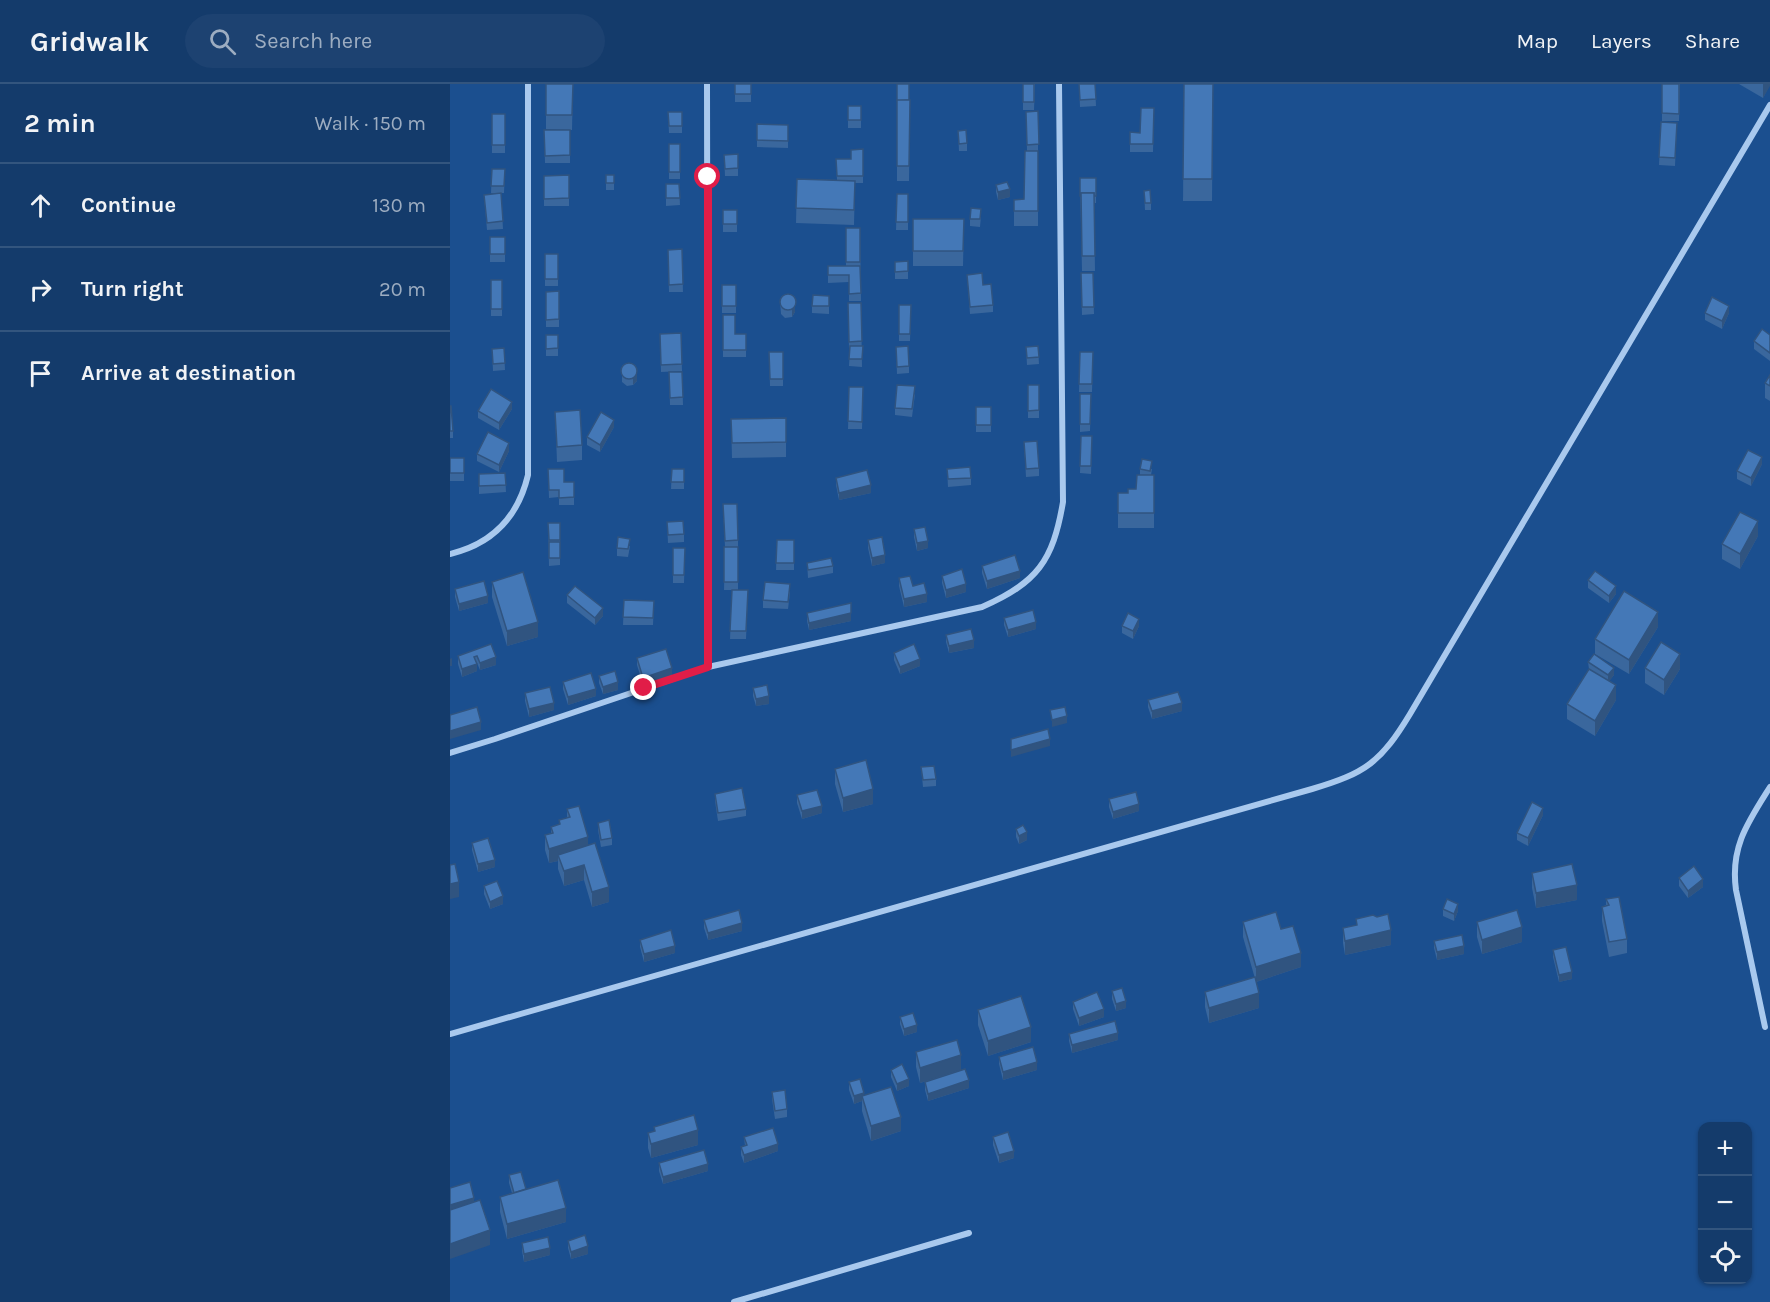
<!DOCTYPE html>
<html lang="en">
<head>
<meta charset="utf-8">
<style>
	:root { --surface:#143b6b; --page:#1d4271; --text:#f1f3f6; --muted:#9dadc1; --line:#33557e }
	body { margin:0; font-family:Karla,sans-serif; background:var(--page); color:var(--text) }
	.controls { position:absolute; right:18px; bottom:18px; display:grid; overflow:hidden; border-radius:12px; box-shadow:0 2px 4px #0004 }
	.controls button { width:54px; height:54px; display:grid; place-items:center; padding:0; border:0; border-bottom:2px solid var(--line); background:var(--surface); color:var(--text); font:30px sans-serif }
	.stop { position:absolute; width:18px; height:18px; margin:-14px; border:4px solid #e11d48; border-radius:50%; background:#fff }
	.stop.end { background:#e11d48; border-color:#fff; box-shadow:0 2px 6px #0008 }
	.list { margin:0; padding:0; list-style:none }
	h2 { display:flex; justify-content:space-between; align-items:center; height:78px; margin:0; padding:0 24px; font-size:26px }
	h2 small { font-size:20px; font-weight:400; color:var(--muted) }
	.list li { display:grid; grid-template-columns:39px 1fr auto; gap:18px; align-items:center; box-sizing:border-box; height:84px; padding:0 24px; border-top:2px solid var(--line) }
	.list b { display:block; font-size:22px; white-space:nowrap }
	.list em { font-size:20px; font-style:normal; color:var(--muted) }
	.icon { flex:none; width:33px; height:33px; fill:none; stroke:currentColor; stroke-width:2; stroke-linecap:round; stroke-linejoin:round }
	.map { position:relative; flex:none; width:1320px; height:1218px; overflow:hidden }
	header { display:flex; align-items:center; gap:36px; box-sizing:border-box; height:84px; padding:0 30px; background:var(--surface); border-bottom:2px solid var(--line) }
	header strong { font-size:28px }
	nav { display:flex; gap:33px; margin-inline-start:auto; font-size:21px }
	.search { width:420px; height:54px; background:var(--page); display:flex; align-items:center; gap:15px; box-sizing:border-box; padding:0 21px; border-radius:33px; color:var(--muted); font-size:22px }
	main { display:flex }
	aside { flex:1; background:var(--surface) }
	.map>svg:first-child { display:block }
</style>
</head>
<body>
<header>
<strong>Gridwalk</strong>
<div class="search"><svg class="icon" aria-label="search" viewBox="0 0 24 24"><circle cx="10" cy="10" r="6"/><path d="M15 15l6 6"/></svg>Search here</div>
<nav><a>Map</a><a>Layers</a><a>Share</a></nav>
</header>
<main>
<aside>
<h2>2 min<small>Walk · 150 m</small></h2>
<ul class="list">
<li><svg class="icon" aria-label="ahead" viewBox="0 0 24 24"><path d="M12 20V5M6 11l6-6 6 6"/></svg><div><b>Continue</b></div><em>130 m</em></li>
<li><svg class="icon" aria-label="right" viewBox="0 0 24 24"><path d="M7 20v-9h11M14 6l5 5-5 5"/></svg><div><b>Turn right</b></div><em>20 m</em></li>
<li><svg class="icon" aria-label="arrive" viewBox="0 0 24 24"><path d="M6 21V4h12l-3 4 3 4H6"/></svg><div><b>Arrive at destination</b></div></li>
</ul>
</aside>
<div class="map">
<svg width="1320" height="1218" viewBox="0 0 1320 1218">
	<rect width="100%" height="100%" fill="#1b4f8f"/>
	<g fill="none" stroke-linecap="round" stroke-linejoin="round">
		<g stroke="#a9c9ee" stroke-width="6">
			<polyline points="257,0 258,583"/>
			<path d="M0 470C42 460 68 433 78 391V0"/>
			<path d="M0 669 45 655 258 583 532 523C587 499 603 477 613 418L609 0"/>
			<path d="M1315 943 1286 806C1280 763 1298 738 1320 703"/>
			<path d="M0 950 862 705C916 689 931 678 960 630L1320 21"/>
			<polyline points="284,1218 519,1149"/>
		</g>
	</g>
	<g fill="#3a679d">
		<polygon points="96,0 123,0 122,46 96,45"/>
		<rect x="285" y="0" width="16" height="18"/>
		<polygon points="573,0 585,0 584,26 573,26"/>
		<polygon points="629,0 645,0 646,22 630,23"/>
		<polygon points="734,0 763,0 762,117 733,117"/>
		<polygon points="1212,0 1230,0 1229,37 1212,37"/>
		<polygon points="1289,0 1320,0 1313,14"/>
		<polygon points="460,16 459,97 447,97 447,17"/>
		<rect x="398" y="22" width="13" height="22"/>
		<polygon points="704,24 703,68 680,68 680,48 690,49"/>
		<polygon points="588,27 588,142 564,142 564,116 574,115 577,67 576,28"/>
		<polygon points="218,28 232,28 232,49 219,49"/>
		<rect x="42" y="30" width="13" height="39"/>
		<polygon points="1211,38 1227,39 1225,82 1209,81"/>
		<polygon points="307,40 338,41 338,64 307,63"/>
		<polygon points="94,46 120,46 120,79 95,79"/>
		<polygon points="508,47 517,59 517,67 509,67"/>
		<rect x="219" y="60" width="11" height="35"/>
		<polygon points="413,65 413,99 405,99 404,141 346,139 347,95 387,96 386,75 401,75"/>
		<polygon points="288,70 288,92 275,92 274,71"/>
		<polygon points="42,85 55,85 54,109 51,109 53,145 37,146 34,111 46,109 41,109"/>
		<polygon points="119,91 119,122 94,122 94,92"/>
		<rect x="156" y="91" width="8" height="15"/>
		<polygon points="630,94 646,94 646,119 644,119 645,187 632,187"/>
		<polygon points="216,100 229,100 230,121 216,122"/>
		<polygon points="546,101 560,113 548,116 546,108"/>
		<polygon points="694,107 701,119 701,126 695,126"/>
		<polygon points="447,110 458,110 458,146 446,146"/>
		<rect x="273" y="126" width="14" height="22"/>
		<polygon points="531,132 530,143 520,142 520,135"/>
		<polygon points="463,135 514,135 513,182 463,182"/>
		<polygon points="396,144 410,144 411,217 399,217 399,198 378,199 378,182 396,182"/>
		<rect x="40" y="153" width="15" height="25"/>
		<polygon points="232,165 233,208 219,208 218,166"/>
		<rect x="95" y="170" width="13" height="32"/>
		<polygon points="458,177 458,195 445,195 445,178"/>
		<polygon points="631,189 643,189 644,230 632,231"/>
		<polygon points="517,191 533,201 543,221 543,228 520,230"/>
		<rect x="41" y="196" width="11" height="36"/>
		<rect x="272" y="201" width="14" height="28"/>
		<polygon points="109,207 109,243 96,243 96,208"/>
		<polygon points="379,212 379,230 362,229 362,222"/>
		<polygon points="330,216 345,228 342,233 335,234 331,230"/>
		<polygon points="398,219 411,219 412,283 399,282 400,265 399,265"/>
		<polygon points="449,221 461,221 460,257 449,257"/>
		<polygon points="1255,229 1279,229 1272,245 1255,236"/>
		<polygon points="273,231 285,250 296,250 296,273 273,273"/>
		<polygon points="231,249 232,287 211,288 210,250"/>
		<rect x="96" y="251" width="12" height="21"/>
		<polygon points="1320,251 1320,277 1304,265 1304,257"/>
		<polygon points="588,262 589,280 577,281 576,263"/>
		<polygon points="446,263 459,282 459,289 447,290"/>
		<polygon points="54,264 55,286 43,287 42,265"/>
		<polygon points="319,268 333,268 333,302 320,302"/>
		<polygon points="630,268 643,268 642,308 629,308"/>
		<polygon points="172,284 187,297 183,301 177,302 172,298"/>
		<polygon points="219,288 232,288 233,321 220,321"/>
		<polygon points="1320,291 1320,317 1315,314 1315,299"/>
		<rect x="578" y="301" width="11" height="33"/>
		<polygon points="399,303 413,303 412,345 398,345"/>
		<polygon points="465,310 462,333 445,331 445,324"/>
		<polygon points="630,310 641,310 640,347 630,348"/>
		<polygon points="0,322 3,347 3,354 0,354"/>
		<rect x="526" y="323" width="15" height="25"/>
		<polygon points="62,325 49,346 28,334 28,327"/>
		<polygon points="105,328 132,361 132,376 107,378"/>
		<polygon points="336,334 336,373 282,374 281,335"/>
		<polygon points="164,343 150,368 137,361 137,353"/>
		<polygon points="631,352 642,352 641,390 630,389"/>
		<polygon points="574,358 589,384 589,392 576,393"/>
		<polygon points="59,367 49,388 27,377 27,370"/>
		<rect x="0" y="374" width="14" height="23"/>
		<polygon points="1312,380 1301,402 1287,395 1287,387"/>
		<polygon points="98,385 114,398 124,398 124,421 109,421 109,413 99,414"/>
		<polygon points="222,385 234,385 234,405 221,405"/>
		<polygon points="497,385 521,394 521,401 498,403"/>
		<polygon points="690,385 702,385 701,391 704,391 704,444 668,444 668,409 678,409 686,405 690,391"/>
		<polygon points="55,389 56,408 29,410 29,390"/>
		<polygon points="386,394 421,409 389,416 386,401"/>
		<polygon points="273,420 288,456 288,506 274,506 275,463"/>
		<polygon points="217,438 234,450 234,458 218,459"/>
		<polygon points="98,439 110,439 110,481 99,482"/>
		<polygon points="464,445 478,464 467,467 464,453"/>
		<polygon points="1308,452 1290,485 1272,475 1272,460"/>
		<polygon points="327,456 344,456 344,486 326,486"/>
		<polygon points="418,456 435,479 422,482 418,464"/>
		<polygon points="180,462 178,473 167,472 167,464"/>
		<polygon points="223,464 235,464 234,499 223,499"/>
		<polygon points="357,479 383,482 383,489 358,494"/>
		<polygon points="532,482 570,494 537,505 532,489"/>
		<polygon points="492,492 516,508 496,514 492,499"/>
		<polygon points="449,494 463,502 477,518 454,523 449,502"/>
		<polygon points="1138,496 1166,510 1159,519 1138,504"/>
		<polygon points="42,498 88,553 57,562 42,513"/>
		<polygon points="5,505 38,519 9,527 5,513"/>
		<polygon points="282,506 298,506 296,555 280,555"/>
		<polygon points="340,508 338,525 313,524 313,516"/>
		<polygon points="117,511 153,532 145,541 117,519"/>
		<polygon points="174,516 204,517 203,541 173,541"/>
		<polygon points="357,529 401,537 359,546 357,537"/>
		<polygon points="554,534 586,545 558,553 554,541"/>
		<polygon points="672,542 689,542 683,555 672,549"/>
		<polygon points="1208,543 1179,590 1145,570 1145,555"/>
		<polygon points="496,551 524,564 499,569 496,558"/>
		<polygon points="41,560 46,581 30,586 27,579 27,587 12,593 8,580 8,572"/>
		<polygon points="444,569 470,582 450,590 444,576"/>
		<polygon points="187,574 222,592 193,601 187,581"/>
		<polygon points="1138,578 1164,591 1159,597 1166,616 1145,652 1117,635 1117,620 1139,585"/>
		<polygon points="1195,584 1230,585 1214,611 1195,599"/>
		<polygon points="149,592 168,606 153,610 149,599"/>
		<polygon points="113,598 146,612 118,621 113,605"/>
		<polygon points="303,604 319,620 306,622 303,612"/>
		<polygon points="75,609 104,626 79,633 75,617"/>
		<polygon points="698,616 732,627 702,635 698,623"/>
		<polygon points="471,683 486,695 486,702 473,703"/>
		<polygon points="385,685 423,720 393,728 385,700"/>
		<polygon points="265,710 296,725 296,732 268,737 265,717"/>
		<polygon points="347,711 372,729 352,735 347,719"/>
		<polygon points="659,715 689,727 663,735 659,723"/>
		<polygon points="117,725 138,762 159,818 142,823 134,796 114,802 108,785 108,777 99,779 95,766 95,751 101,749 101,743 109,740 109,736 117,734"/>
		<polygon points="1093,731 1078,762 1067,756 1067,749"/>
		<polygon points="148,739 162,754 162,761 151,763 148,746"/>
		<polygon points="566,745 577,756 569,760 566,753"/>
		<polygon points="22,759 45,783 28,788 22,766"/>
		<polygon points="1082,789 1127,816 1086,824 1082,804"/>
		<polygon points="1229,794 1253,803 1238,814 1229,802"/>
		<polygon points="34,802 53,820 40,825 34,810"/>
		<polygon points="1156,815 1177,855 1177,869 1159,873 1152,837 1152,823 1156,821"/>
		<polygon points="993,825 1008,827 1004,837 993,832"/>
		<polygon points="906,835 941,861 895,871 893,859 893,844 906,842"/>
		<polygon points="254,836 292,847 258,856 254,844"/>
		<polygon points="793,838 831,845 851,883 806,898 793,853"/>
		<polygon points="1027,838 1072,858 1032,870 1027,853"/>
		<polygon points="190,856 225,869 194,878 190,863"/>
		<polygon points="984,857 1014,870 987,876 984,864"/>
		<polygon points="1103,866 1122,895 1109,898 1103,873"/>
		<polygon points="662,907 676,924 666,927 662,915"/>
		<polygon points="755,908 809,924 759,939 755,923"/>
		<polygon points="623,918 654,933 629,942 623,925"/>
		<polygon points="528,926 581,958 538,972 528,941"/>
		<polygon points="450,933 467,948 454,952 450,940"/>
		<polygon points="619,950 668,956 622,969 619,957"/>
		<polygon points="466,968 511,986 519,1004 478,1017 475,1006 475,998 503,989 470,999 466,983"/>
		<polygon points="549,973 587,986 553,996 549,980"/>
		<polygon points="441,986 459,1002 447,1007 441,993"/>
		<polygon points="399,998 414,1011 451,1047 421,1057 412,1027 412,1017 404,1020 399,1006"/>
		<polygon points="322,1008 337,1025 337,1033 325,1035 322,1015"/>
		<polygon points="204,1043 248,1061 201,1074 198,1064 198,1049 204,1048"/>
		<polygon points="294,1053 328,1067 294,1079 291,1071 291,1063 295,1062"/>
		<polygon points="543,1053 564,1074 549,1079 543,1061"/>
		<polygon points="209,1079 258,1087 213,1100 209,1087"/>
		<polygon points="59,1091 76,1105 116,1138 57,1155 50,1128 50,1113 62,1109 59,1099"/>
		<polygon points="118,1157 138,1170 121,1175 118,1164"/>
		<polygon points="72,1159 100,1171 74,1178 72,1167"/>
	</g>
	<g fill="#305480">
		<polygon points="1313,0 1320,0 1320,2 1313,14"/>
		<polygon points="560,105 560,113 548,116 548,108"/>
		<polygon points="345,221 345,228 342,233 342,226"/>
		<polygon points="1279,222 1279,229 1272,245 1272,237"/>
		<polygon points="187,289 187,297 183,301 183,294"/>
		<polygon points="62,318 62,325 49,346 49,339"/>
		<polygon points="164,336 164,343 150,368 150,361"/>
		<polygon points="59,359 59,367 49,388 49,381"/>
		<polygon points="1312,373 1312,380 1301,402 1301,394"/>
		<polygon points="421,401 421,409 389,416 389,409"/>
		<polygon points="1308,437 1308,452 1290,485 1290,470"/>
		<polygon points="478,457 478,464 467,467 467,459"/>
		<polygon points="435,471 435,479 422,482 422,474"/>
		<polygon points="570,487 570,494 537,505 537,497"/>
		<polygon points="516,500 516,508 496,514 496,506"/>
		<polygon points="1166,502 1166,510 1159,519 1159,512"/>
		<polygon points="477,510 477,518 454,523 454,515"/>
		<polygon points="38,512 38,519 9,527 9,520"/>
		<polygon points="401,519 401,537 359,546 359,539"/>
		<polygon points="153,524 153,532 145,541 145,534"/>
		<polygon points="1208,528 1208,543 1179,590 1179,576"/>
		<polygon points="689,535 689,542 683,555 683,547"/>
		<polygon points="88,538 88,553 57,562 57,547"/>
		<polygon points="586,538 586,545 558,553 558,546"/>
		<polygon points="524,556 524,564 499,569 499,562"/>
		<polygon points="1230,570 1230,585 1214,611 1214,596"/>
		<polygon points="46,573 46,581 30,586 30,579"/>
		<polygon points="2,574 2,582 0,582 0,575"/>
		<polygon points="470,575 470,582 450,590 450,583"/>
		<polygon points="27,580 27,587 12,593 12,585"/>
		<polygon points="222,584 222,592 193,601 193,594"/>
		<polygon points="1164,584 1164,591 1158,599 1158,591"/>
		<polygon points="168,598 168,606 153,610 153,603"/>
		<polygon points="1166,601 1166,616 1145,652 1145,637"/>
		<polygon points="146,605 146,612 118,621 118,613"/>
		<polygon points="319,612 319,620 306,622 306,615"/>
		<polygon points="104,619 104,626 79,633 79,625"/>
		<polygon points="732,619 732,627 702,635 702,627"/>
		<polygon points="617,632 617,639 602,643 602,636"/>
		<polygon points="31,638 31,646 0,655 0,647"/>
		<polygon points="600,655 600,662 561,673 561,666"/>
		<polygon points="423,705 423,720 393,728 393,714"/>
		<polygon points="689,720 689,727 663,735 663,728"/>
		<polygon points="372,722 372,729 352,735 352,727"/>
		<polygon points="1093,724 1093,731 1078,762 1078,754"/>
		<polygon points="577,748 577,756 569,760 569,752"/>
		<polygon points="138,753 138,768 108,771 108,777 99,779 99,765"/>
		<polygon points="45,776 45,783 28,788 28,780"/>
		<polygon points="134,781 134,796 114,802 114,787"/>
		<polygon points="1253,795 1253,803 1238,814 1238,807"/>
		<polygon points="9,798 9,813 0,815 0,800"/>
		<polygon points="1127,801 1127,816 1086,824 1086,809"/>
		<polygon points="159,803 159,818 142,823 142,808"/>
		<polygon points="53,812 53,820 40,825 40,818"/>
		<polygon points="1008,820 1008,827 1004,837 1004,830"/>
		<polygon points="292,839 292,847 258,856 258,849"/>
		<polygon points="1072,843 1072,858 1032,870 1032,856"/>
		<polygon points="941,846 941,861 895,871 895,857"/>
		<polygon points="225,862 225,869 194,878 194,870"/>
		<polygon points="1014,862 1014,870 987,876 987,868"/>
		<polygon points="851,869 851,883 806,898 806,883"/>
		<polygon points="1122,888 1122,895 1109,898 1109,891"/>
		<polygon points="809,909 809,924 759,939 759,924"/>
		<polygon points="676,917 676,924 666,927 666,920"/>
		<polygon points="654,925 654,933 629,942 629,934"/>
		<polygon points="467,941 467,948 454,952 454,945"/>
		<polygon points="581,943 581,958 538,972 538,957"/>
		<polygon points="668,949 668,956 622,969 622,961"/>
		<polygon points="511,971 511,986 470,999 470,984"/>
		<polygon points="587,978 587,986 553,996 553,988"/>
		<polygon points="459,995 459,1002 447,1007 447,1000"/>
		<polygon points="519,996 519,1004 478,1017 478,1010"/>
		<polygon points="414,1009 414,1016 412,1012 412,1017 404,1020 404,1012"/>
		<polygon points="451,1033 451,1047 421,1057 421,1042"/>
		<polygon points="248,1046 248,1061 201,1074 201,1060"/>
		<polygon points="328,1060 328,1067 294,1079 294,1071"/>
		<polygon points="564,1067 564,1074 549,1079 549,1071"/>
		<polygon points="258,1080 258,1087 213,1100 213,1093"/>
		<polygon points="24,1114 24,1129 0,1136 0,1121"/>
		<polygon points="116,1124 116,1138 57,1155 57,1140"/>
		<polygon points="40,1146 40,1161 0,1175 0,1160"/>
		<polygon points="138,1162 138,1170 121,1175 121,1168"/>
		<polygon points="100,1164 100,1171 74,1178 74,1170"/>
	</g>
	<g fill="#4478b7" stroke="#305480" stroke-width="1.5">
		<polygon points="96,0 123,0 122,31 96,31"/>
		<rect x="285" y="0" width="16" height="10"/>
		<polygon points="447,0 459,0 459,16 447,17"/>
		<rect x="573" y="0" width="11" height="18"/>
		<polygon points="629,0 645,0 646,15 630,16"/>
		<polygon points="734,0 763,0 762,95 733,95"/>
		<polygon points="1212,0 1229,0 1229,30 1212,29"/>
		<polygon points="447,16 460,16 459,82 447,82"/>
		<rect x="398" y="22" width="13" height="14"/>
		<polygon points="691,24 704,24 703,60 680,60 680,48 690,49"/>
		<polygon points="588,27 589,60 577,61 576,28"/>
		<polygon points="218,28 232,28 232,42 219,42"/>
		<rect x="42" y="30" width="13" height="31"/>
		<polygon points="1211,38 1227,39 1225,74 1209,73"/>
		<polygon points="307,40 338,41 338,57 307,56"/>
		<polygon points="94,46 120,46 120,71 95,72"/>
		<polygon points="516,46 517,59 509,60 508,47"/>
		<rect x="219" y="60" width="11" height="28"/>
		<polygon points="413,65 413,92 387,92 386,75 401,75 401,66"/>
		<polygon points="575,67 588,67 588,127 564,127 564,116 574,115"/>
		<polygon points="288,70 288,84 275,85 274,71"/>
		<polygon points="42,85 55,85 54,102 41,102"/>
		<polygon points="119,91 119,114 94,115 94,92"/>
		<rect x="156" y="91" width="8" height="8"/>
		<polygon points="630,94 646,94 646,112 644,112 644,109 631,109 631,112 630,112"/>
		<polygon points="347,95 405,97 404,126 346,124"/>
		<polygon points="557,98 560,105 548,108 546,101"/>
		<polygon points="216,100 229,100 230,114 216,114"/>
		<polygon points="700,106 701,119 695,119 694,107"/>
		<polygon points="51,109 53,137 37,139 34,111"/>
		<polygon points="631,109 644,109 645,172 632,172"/>
		<polygon points="447,110 458,110 458,138 446,138"/>
		<polygon points="521,124 531,125 530,135 520,135"/>
		<rect x="273" y="126" width="14" height="14"/>
		<polygon points="463,135 514,135 513,167 463,167"/>
		<rect x="396" y="144" width="14" height="34"/>
		<rect x="40" y="153" width="15" height="17"/>
		<polygon points="232,165 233,200 219,201 218,166"/>
		<rect x="95" y="170" width="13" height="25"/>
		<polygon points="458,177 458,187 445,188 445,178"/>
		<polygon points="378,182 410,182 411,209 399,210 399,191 378,191"/>
		<polygon points="532,189 533,201 541,200 543,221 520,223 517,191"/>
		<polygon points="631,189 643,189 644,223 632,223"/>
		<rect x="41" y="196" width="11" height="29"/>
		<rect x="272" y="201" width="14" height="21"/>
		<polygon points="109,207 109,235 96,236 96,208"/>
		<circle cx="338" cy="218" r="8"/>
		<polygon points="363,211 379,212 379,222 362,222"/>
		<polygon points="1262,213 1279,222 1272,237 1255,229"/>
		<polygon points="398,219 411,219 412,257 399,258"/>
		<polygon points="449,221 461,221 460,250 449,250"/>
		<polygon points="273,231 285,231 285,250 296,250 296,266 273,266"/>
		<polygon points="1312,245 1320,251 1320,269 1304,257"/>
		<polygon points="231,249 232,280 211,281 210,250"/>
		<polygon points="96,251 108,251 108,264 96,265"/>
		<polygon points="400,262 413,262 412,275 399,275"/>
		<polygon points="458,262 459,282 447,283 446,263"/>
		<polygon points="588,262 589,273 577,274 576,263"/>
		<polygon points="54,264 55,279 43,280 42,265"/>
		<polygon points="319,268 333,268 333,295 320,295"/>
		<polygon points="630,268 643,268 642,300 629,300"/>
		<circle cx="179" cy="287" r="8"/>
		<polygon points="219,288 232,288 233,313 220,314"/>
		<polygon points="1320,291 1320,302 1315,299"/>
		<polygon points="447,301 465,302 462,325 445,324"/>
		<polygon points="578,301 589,301 589,326 578,327"/>
		<polygon points="399,303 413,303 412,338 398,337"/>
		<polygon points="41,305 62,318 49,339 28,327"/>
		<polygon points="630,310 641,310 640,340 630,340"/>
		<polygon points="0,322 1,322 3,347 0,347"/>
		<rect x="526" y="323" width="15" height="18"/>
		<polygon points="130,326 132,361 107,363 105,328"/>
		<polygon points="151,328 164,336 150,361 137,353"/>
		<polygon points="336,334 336,358 282,359 281,335"/>
		<polygon points="38,348 59,359 49,381 27,370"/>
		<polygon points="631,352 642,352 641,382 630,382"/>
		<polygon points="587,357 589,384 576,385 574,358"/>
		<polygon points="1298,366 1312,373 1301,394 1287,387"/>
		<rect x="0" y="374" width="14" height="15"/>
		<polygon points="692,375 702,377 700,387 690,385"/>
		<polygon points="520,383 521,394 498,395 497,385"/>
		<polygon points="98,385 114,385 114,398 124,398 124,413 109,414 109,406 99,406"/>
		<polygon points="222,385 234,385 234,398 221,398"/>
		<polygon points="417,386 421,401 389,409 386,394"/>
		<polygon points="55,389 56,401 29,402 29,390"/>
		<polygon points="687,391 704,391 704,429 668,429 668,409 678,409 678,405 686,405"/>
		<polygon points="273,420 287,420 288,456 275,457"/>
		<polygon points="1290,428 1308,437 1290,470 1272,460"/>
		<polygon points="233,437 234,450 218,451 217,438"/>
		<polygon points="98,439 110,439 110,456 99,456"/>
		<polygon points="475,443 478,457 467,459 464,445"/>
		<polygon points="168,453 180,455 178,465 167,464"/>
		<polygon points="432,453 435,471 422,474 418,456"/>
		<polygon points="327,456 344,456 344,479 326,479"/>
		<rect x="99" y="458" width="11" height="16"/>
		<rect x="274" y="463" width="14" height="35"/>
		<polygon points="223,464 235,464 234,491 223,491"/>
		<polygon points="565,471 570,487 537,497 532,482"/>
		<polygon points="381,474 383,482 358,486 357,479"/>
		<polygon points="512,485 516,500 496,506 492,492"/>
		<polygon points="1145,487 1166,502 1159,512 1138,496"/>
		<polygon points="73,488 88,538 57,547 42,498"/>
		<polygon points="460,492 463,502 474,499 477,510 454,515 449,494"/>
		<polygon points="34,497 38,512 9,520 5,505"/>
		<polygon points="315,498 340,500 338,518 313,516"/>
		<polygon points="125,502 153,524 145,534 117,511"/>
		<polygon points="282,506 298,506 296,547 280,547"/>
		<polygon points="1174,507 1208,528 1179,576 1145,555"/>
		<polygon points="174,516 204,517 203,534 173,533"/>
		<polygon points="401,519 401,529 359,539 357,529"/>
		<polygon points="583,526 586,538 558,546 554,534"/>
		<polygon points="678,529 689,535 683,547 672,542"/>
		<polygon points="521,545 524,556 499,562 496,551"/>
		<polygon points="1211,558 1230,570 1214,596 1195,584"/>
		<polygon points="41,560 46,573 30,579 27,572 24,573 27,580 12,585 8,572"/>
		<polygon points="464,560 470,575 450,583 444,569"/>
		<polygon points="216,565 222,584 193,594 187,574"/>
		<polygon points="1144,570 1164,584 1158,591 1138,578"/>
		<polygon points="1139,585 1166,601 1145,637 1117,620"/>
		<polygon points="165,587 168,598 153,603 149,592"/>
		<polygon points="141,589 146,605 118,613 113,598"/>
		<polygon points="317,601 319,612 306,615 303,604"/>
		<polygon points="100,603 104,619 79,625 75,609"/>
		<polygon points="728,608 732,619 702,627 698,616"/>
		<polygon points="27,623 31,638 0,647 0,631"/>
		<polygon points="615,623 617,632 602,636 600,626"/>
		<polygon points="598,645 600,655 561,666 561,655"/>
		<polygon points="416,676 423,705 393,714 385,685"/>
		<polygon points="484,682 486,695 473,696 471,683"/>
		<polygon points="292,704 296,725 268,729 265,710"/>
		<polygon points="367,706 372,722 352,727 347,711"/>
		<polygon points="686,708 689,720 663,728 659,715"/>
		<polygon points="1082,718 1093,724 1078,754 1067,749"/>
		<polygon points="129,722 138,753 99,765 95,751 103,749 101,743 110,740 109,736 120,733 117,725"/>
		<polygon points="159,736 162,754 151,756 148,739"/>
		<polygon points="573,741 577,748 569,752 566,745"/>
		<polygon points="38,754 45,776 28,780 22,759"/>
		<polygon points="145,759 159,803 142,808 134,781 114,787 108,771"/>
		<polygon points="5,780 9,798 0,800 0,781"/>
		<polygon points="1122,780 1127,801 1086,809 1082,789"/>
		<polygon points="1244,782 1253,795 1238,807 1229,794"/>
		<polygon points="47,797 53,812 40,818 34,802"/>
		<polygon points="1169,813 1177,855 1159,858 1152,823 1159,821 1156,815"/>
		<polygon points="997,815 1008,820 1004,830 993,825"/>
		<polygon points="289,826 292,839 258,849 254,836"/>
		<polygon points="1067,826 1072,843 1032,856 1027,838"/>
		<polygon points="826,828 831,845 843,842 851,869 806,883 793,838"/>
		<polygon points="938,830 941,846 895,857 893,844 907,841 906,835 923,831 927,833"/>
		<polygon points="221,846 225,862 194,870 190,856"/>
		<polygon points="1012,851 1014,862 987,868 984,857"/>
		<polygon points="1116,863 1122,888 1109,891 1103,866"/>
		<polygon points="805,893 809,909 759,924 755,908"/>
		<polygon points="672,904 676,917 666,920 662,907"/>
		<polygon points="647,908 654,925 629,934 623,918"/>
		<polygon points="571,912 581,943 538,957 528,926"/>
		<polygon points="463,929 467,941 454,945 450,933"/>
		<polygon points="665,937 668,949 622,961 619,950"/>
		<polygon points="507,956 511,971 470,984 466,968"/>
		<polygon points="583,963 587,978 553,988 549,973"/>
		<polygon points="452,980 459,995 447,1000 441,986"/>
		<polygon points="515,985 519,996 478,1010 475,998"/>
		<polygon points="410,995 414,1009 404,1012 399,998"/>
		<polygon points="441,1003 451,1033 421,1042 412,1012"/>
		<polygon points="335,1006 337,1025 325,1027 322,1008"/>
		<polygon points="244,1031 248,1046 201,1060 198,1049 205,1047 204,1043"/>
		<polygon points="323,1044 328,1060 294,1071 291,1063 297,1061 294,1053"/>
		<polygon points="558,1048 564,1067 549,1071 543,1053"/>
		<polygon points="254,1066 258,1080 213,1093 209,1079"/>
		<polygon points="71,1088 76,1105 64,1109 59,1091"/>
		<polygon points="108,1096 116,1124 57,1140 50,1113"/>
		<polygon points="20,1098 24,1114 0,1121 0,1104"/>
		<polygon points="30,1116 40,1146 0,1160 0,1126"/>
		<polygon points="135,1151 138,1162 121,1168 118,1157"/>
		<polygon points="98,1153 100,1164 74,1170 72,1159"/>
	</g>
	<g fill="none" stroke-linecap="round" stroke-linejoin="round">
		<polyline stroke="#e11d48" stroke-width="8" points="194,604 258,583 258,93"/>
	</g>
</svg>
<div class="controls">
<button>+</button>
<button>−</button>
<button><svg class="icon" aria-label="locate" viewBox="0 0 24 24"><circle cx="12" cy="12" r="6"/><path d="M12 2v4M12 18v4M2 12h4M18 12h4"/></svg></button>
</div>
<div class="stop" style="left:258px;top:93px"></div>
<div class="stop end" style="left:194px;top:604px"></div>
</div>
</main>
</body>
</html>
